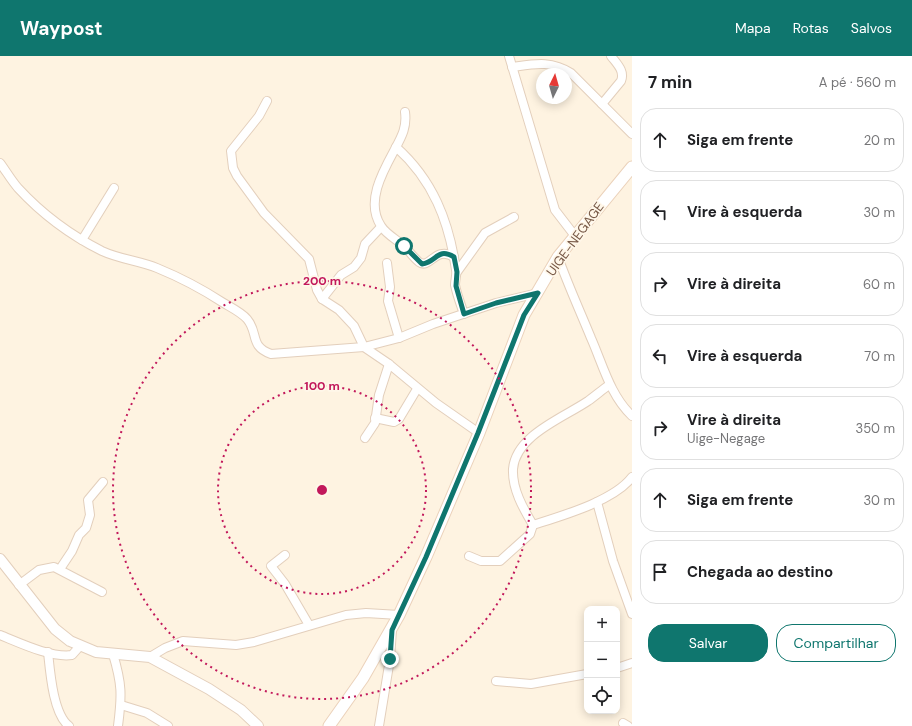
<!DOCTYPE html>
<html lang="pt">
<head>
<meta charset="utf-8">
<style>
	:root { --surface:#fff; --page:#f6f6f6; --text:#202124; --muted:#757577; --line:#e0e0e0; --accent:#0f766e }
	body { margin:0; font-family:"DM Sans",sans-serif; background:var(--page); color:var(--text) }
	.controls { position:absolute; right:12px; bottom:12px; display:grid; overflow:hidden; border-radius:8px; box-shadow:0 2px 10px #0003 }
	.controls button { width:36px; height:36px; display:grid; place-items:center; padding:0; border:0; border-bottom:1px solid var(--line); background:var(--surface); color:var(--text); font:20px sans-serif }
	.compass { position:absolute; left:536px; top:12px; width:36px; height:36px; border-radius:50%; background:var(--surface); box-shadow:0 2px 10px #0003; rotate:5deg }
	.stop { position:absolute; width:12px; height:12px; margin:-9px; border:3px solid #0f766e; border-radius:50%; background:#fff }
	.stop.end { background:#0f766e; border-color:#fff; box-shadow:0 1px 4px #0008 }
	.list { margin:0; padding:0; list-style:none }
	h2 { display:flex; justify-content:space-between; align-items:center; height:52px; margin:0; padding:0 16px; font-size:17px }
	h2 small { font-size:13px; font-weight:400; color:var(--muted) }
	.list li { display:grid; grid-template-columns:26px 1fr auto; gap:12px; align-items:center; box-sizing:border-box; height:64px; margin:0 8px 8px; padding:0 8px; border:1px solid var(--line); border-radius:16px }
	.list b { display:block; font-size:15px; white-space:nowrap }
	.list p { margin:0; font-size:13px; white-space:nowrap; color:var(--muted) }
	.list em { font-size:13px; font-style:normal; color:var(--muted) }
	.actions { display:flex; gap:8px; padding:12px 16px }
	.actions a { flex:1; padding:9px 0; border:1px solid var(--accent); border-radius:16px; text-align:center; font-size:14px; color:var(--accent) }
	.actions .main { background:var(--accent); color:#fff }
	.icon { flex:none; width:22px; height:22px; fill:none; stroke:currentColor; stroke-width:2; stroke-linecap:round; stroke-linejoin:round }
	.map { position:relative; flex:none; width:632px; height:670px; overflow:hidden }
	header { display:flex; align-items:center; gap:24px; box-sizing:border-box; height:56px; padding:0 20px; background:var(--accent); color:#fff }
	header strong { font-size:19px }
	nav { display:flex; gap:22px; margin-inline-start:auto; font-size:14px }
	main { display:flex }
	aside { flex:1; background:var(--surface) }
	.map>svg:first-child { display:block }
</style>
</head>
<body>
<header>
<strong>Waypost</strong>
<nav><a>Mapa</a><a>Rotas</a><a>Salvos</a></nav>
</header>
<main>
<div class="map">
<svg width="632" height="670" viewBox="0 0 632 670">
	<rect width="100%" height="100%" fill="#fef3e1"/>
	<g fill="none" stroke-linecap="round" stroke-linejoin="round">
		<defs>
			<g id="minor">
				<polyline points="509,0 555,154 575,180"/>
				<path d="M512 11C534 8 551 4 571 17L632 78"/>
				<polyline points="267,45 259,60 231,95 233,112 237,120 264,157 309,203 317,234 322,243 339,254 354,270 364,291 389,308 436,347 479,377"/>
				<path d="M602 48 621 25C625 15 617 8 611 0"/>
				<path d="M405 56C407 71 402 80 395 93 383 115 365 146 381 170 386 178 397 184 404 190 409 195 413 201 419 206 430 214 435 189 454 201"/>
				<path d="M396 91C433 124 449 165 456 214 457 219 455 224 455 229 457 239 461 249 464 258"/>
				<path d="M0 107C6 115 11 124 18 132 42 158 70 179 102 195 119 203 140 205 157 212 179 221 202 233 222 246 230 251 241 256 247 263 259 277 249 290 271 298L364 291 399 282 433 268 496 247 538 237"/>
				<polyline points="82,184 114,132"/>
				<path d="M558 201C568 229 580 255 591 282 603 309 610 339 632 360"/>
				<polyline points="387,207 390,231 388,245 399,282"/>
				<polyline points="457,216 485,177 514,161"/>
				<polyline points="322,243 341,219 354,211 361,202 365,188 381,171"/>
				<polyline points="375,362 394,366 399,363 417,333"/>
				<polyline points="365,382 375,367 379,339 389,308"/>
				<polyline points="597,446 613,505 632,558"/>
				<path d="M533 469C523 452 512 433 513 413 516 379 563 362 588 345 595 340 602 334 609 329"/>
				<polyline points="285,499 271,510 285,528 309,569"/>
				<path d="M469 500 481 505H500L530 478 533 469C561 460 614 445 632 421"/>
				<polyline points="60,513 72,495 79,479 86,472 90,459 88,444 103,426"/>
				<polyline points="19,529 39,514 54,511 102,536"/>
				<path d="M0 579C20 587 51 602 72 599L80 590"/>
				<path d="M48 596C50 615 53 658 69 670"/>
				<path d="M113 598C122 628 122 639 118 670"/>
				<polyline points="150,601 165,592 183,585 236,589 254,586 346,559 366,557 399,559"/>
				<polyline points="617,612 632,607"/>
				<polyline points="496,625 531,628 587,618"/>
				<polyline points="121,649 147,657 168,670"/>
				<polyline points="623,667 628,670"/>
				<polyline points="379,670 390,603 392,574"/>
			</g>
			<polyline id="tertiary" points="0,503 55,573 70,585 96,596 150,601 209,633 241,654 258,670"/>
			<polyline id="secondary" points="329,670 363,622 399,559 426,501 479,377 524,259 558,201 632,111"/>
		</defs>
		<use href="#minor" stroke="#e3cfbc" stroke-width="10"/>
		<use href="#tertiary" stroke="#e3cfbc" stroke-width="12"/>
		<use href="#secondary" stroke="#ebd2bb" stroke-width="13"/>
		<use href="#minor" stroke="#fff" stroke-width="8"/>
		<use href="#tertiary" stroke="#fff" stroke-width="10"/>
		<use href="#secondary" stroke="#fff" stroke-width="11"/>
	</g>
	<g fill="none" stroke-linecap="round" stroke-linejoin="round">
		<path stroke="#0f766e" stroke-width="5" d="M390 603 392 574 426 501 478 377 524 259 538 237 496 247 464 258 456 230 457 216 454 201C437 191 437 206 422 208L404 190"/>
	</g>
	<g fill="none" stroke="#c2185b" stroke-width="2" stroke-dasharray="2 4">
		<circle cx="322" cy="434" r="104"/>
		<circle cx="322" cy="434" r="209"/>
	</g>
	<g text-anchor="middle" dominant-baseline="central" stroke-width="3.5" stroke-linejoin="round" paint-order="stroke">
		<g font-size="13" fill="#775846" stroke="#fff7e9">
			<text transform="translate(575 183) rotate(-54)">UIGE-NEGAGE</text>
		</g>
	</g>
	<circle cx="322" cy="434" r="6" fill="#c2185b" stroke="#fff7e9" stroke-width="2"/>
	<g font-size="12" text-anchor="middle" font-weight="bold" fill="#c2185b" stroke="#fff7e9" stroke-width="3.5" stroke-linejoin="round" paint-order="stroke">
		<text x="322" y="229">200 m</text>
		<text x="322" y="334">100 m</text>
	</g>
</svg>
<div class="controls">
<button>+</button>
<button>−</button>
<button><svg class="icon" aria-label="locate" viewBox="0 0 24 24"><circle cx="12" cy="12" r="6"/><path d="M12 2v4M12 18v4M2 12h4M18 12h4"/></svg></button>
</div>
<svg class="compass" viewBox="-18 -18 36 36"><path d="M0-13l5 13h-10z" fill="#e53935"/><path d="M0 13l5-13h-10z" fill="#757577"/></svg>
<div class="stop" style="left:404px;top:190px"></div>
<div class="stop end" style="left:390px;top:603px"></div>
</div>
<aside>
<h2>7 min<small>A pé · 560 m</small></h2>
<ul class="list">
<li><svg class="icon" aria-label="ahead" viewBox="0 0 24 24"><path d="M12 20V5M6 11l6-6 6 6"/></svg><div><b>Siga em frente</b></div><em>20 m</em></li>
<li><svg class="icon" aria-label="left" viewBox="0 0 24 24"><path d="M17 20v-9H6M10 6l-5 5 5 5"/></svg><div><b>Vire à esquerda</b></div><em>30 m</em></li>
<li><svg class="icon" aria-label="right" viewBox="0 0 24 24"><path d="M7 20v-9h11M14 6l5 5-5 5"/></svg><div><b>Vire à direita</b></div><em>60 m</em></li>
<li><svg class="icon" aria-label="left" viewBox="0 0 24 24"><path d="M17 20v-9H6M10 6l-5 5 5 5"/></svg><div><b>Vire à esquerda</b></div><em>70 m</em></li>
<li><svg class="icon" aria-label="right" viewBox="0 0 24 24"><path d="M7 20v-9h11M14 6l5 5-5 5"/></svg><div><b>Vire à direita</b><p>Uige-Negage</p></div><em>350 m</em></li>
<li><svg class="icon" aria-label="ahead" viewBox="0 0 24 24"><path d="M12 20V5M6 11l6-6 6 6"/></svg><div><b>Siga em frente</b></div><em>30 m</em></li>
<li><svg class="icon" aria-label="arrive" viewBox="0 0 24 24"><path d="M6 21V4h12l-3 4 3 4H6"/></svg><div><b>Chegada ao destino</b></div></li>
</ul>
<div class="actions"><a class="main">Salvar</a><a>Compartilhar</a></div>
</aside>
</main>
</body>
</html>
